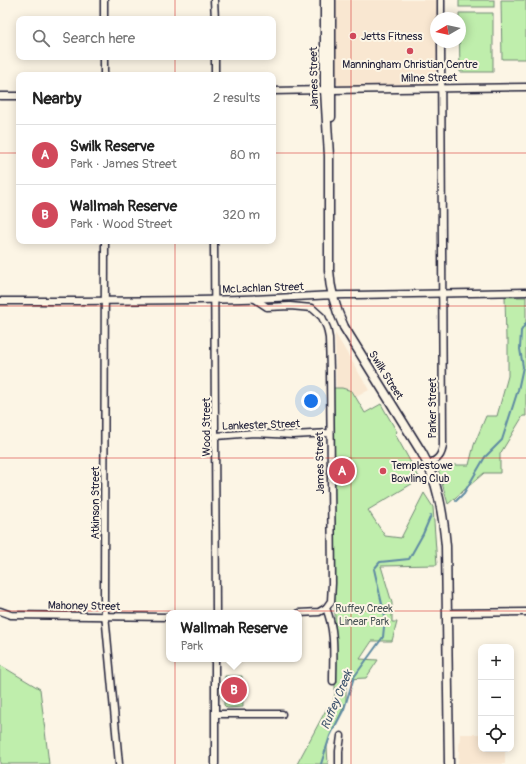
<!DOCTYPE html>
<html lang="en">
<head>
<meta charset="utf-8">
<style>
	:root { --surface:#fff; --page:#f2f2f2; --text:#222; --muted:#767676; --line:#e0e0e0; --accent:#d1495b }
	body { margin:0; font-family:Pangolin,sans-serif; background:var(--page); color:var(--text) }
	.controls { position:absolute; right:12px; bottom:12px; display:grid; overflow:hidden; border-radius:8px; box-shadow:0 2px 10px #0003 }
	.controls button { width:36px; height:36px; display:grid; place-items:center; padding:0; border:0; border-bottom:1px solid var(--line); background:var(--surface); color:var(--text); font:20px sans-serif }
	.compass { position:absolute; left:430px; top:12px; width:36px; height:36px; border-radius:50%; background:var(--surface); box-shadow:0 2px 10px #0003; rotate:261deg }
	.you { position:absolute; left:311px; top:401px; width:14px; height:14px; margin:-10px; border:3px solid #fff; border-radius:50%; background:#1a73e8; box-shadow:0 0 0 6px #1a73e833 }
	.badge { display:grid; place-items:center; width:26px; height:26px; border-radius:50%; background:var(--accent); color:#fff; font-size:13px; font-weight:700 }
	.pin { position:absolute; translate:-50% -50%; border:2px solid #fff; box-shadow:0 1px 4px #0006 }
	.popup { position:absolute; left:166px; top:610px; width:136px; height:52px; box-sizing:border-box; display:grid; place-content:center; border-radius:8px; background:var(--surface); filter:drop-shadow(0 1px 3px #0005); font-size:13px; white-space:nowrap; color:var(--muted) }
	.popup b { font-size:15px; color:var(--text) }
	.popup::after { content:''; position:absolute; left:50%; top:100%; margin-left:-8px; border:8px solid transparent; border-top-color:var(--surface) }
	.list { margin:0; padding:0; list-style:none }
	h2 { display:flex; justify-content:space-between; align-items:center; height:52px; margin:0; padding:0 16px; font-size:17px }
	h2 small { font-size:13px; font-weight:400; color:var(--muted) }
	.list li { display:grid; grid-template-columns:26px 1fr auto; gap:12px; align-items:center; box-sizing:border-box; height:60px; padding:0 16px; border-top:1px solid var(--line) }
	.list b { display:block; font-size:15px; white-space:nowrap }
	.list p { margin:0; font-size:13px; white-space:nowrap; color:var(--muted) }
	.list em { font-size:13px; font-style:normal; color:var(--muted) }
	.icon { flex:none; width:22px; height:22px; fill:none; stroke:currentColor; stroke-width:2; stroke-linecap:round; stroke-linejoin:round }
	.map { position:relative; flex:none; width:526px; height:764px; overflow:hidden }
	.search { position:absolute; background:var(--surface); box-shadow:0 2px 10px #0003; left:16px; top:16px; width:260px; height:44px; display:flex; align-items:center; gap:10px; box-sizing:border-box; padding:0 14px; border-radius:8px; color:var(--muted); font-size:15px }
	.panel { position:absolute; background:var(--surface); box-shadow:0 2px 10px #0003; left:16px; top:72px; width:260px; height:172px; border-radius:8px }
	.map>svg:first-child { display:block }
</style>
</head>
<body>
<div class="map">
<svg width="526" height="764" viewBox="0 0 526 764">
	<rect width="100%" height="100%" fill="#fcf5e5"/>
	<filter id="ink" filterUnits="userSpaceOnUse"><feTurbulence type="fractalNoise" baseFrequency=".025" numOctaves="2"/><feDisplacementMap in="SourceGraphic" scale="8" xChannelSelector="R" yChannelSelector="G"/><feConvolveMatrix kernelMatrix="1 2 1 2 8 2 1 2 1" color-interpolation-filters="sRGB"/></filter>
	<g filter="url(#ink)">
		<g fill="#f9e7d1">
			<polygon points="334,0 438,0 438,18 436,18 436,42 438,42 438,76 437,80 432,84 428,85 343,87 338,85 335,82"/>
			<polygon points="335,333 369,390 356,397 352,391 343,388 336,388"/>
			<polygon points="460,734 481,734 481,749 505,749 505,764 458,764"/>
		</g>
		<g fill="#bfeeac" stroke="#708874">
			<rect x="459" y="0" width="35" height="7"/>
			<polygon points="501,0 526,0 526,59 502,59"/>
			<polygon points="459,13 493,13 493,72 460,72"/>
			<polygon points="505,297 526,297 526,416 523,416 500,454 500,473 484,473 448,504 438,469 454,465 469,465 474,445 486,416 497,416 508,376 508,339 506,339"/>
			<polygon points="333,388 342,388 352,391 365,413 381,404 397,432 395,434 420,479 368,510 385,536 401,538 424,493 433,507 437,565 381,566 392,603 392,622 397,622 392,641 372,641 360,659 378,660 366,678 346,679 346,702 330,736 327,747 328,764 297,764 327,708 332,705 335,694 335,557"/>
			<polygon points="0,665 40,689 49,764 0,764"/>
			<polygon points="225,676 242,676 243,707 227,708 224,705"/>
		</g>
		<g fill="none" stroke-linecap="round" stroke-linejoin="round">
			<g stroke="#5e8aa2" stroke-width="2">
				<polyline points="456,501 464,493 485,457 502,440 518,390 523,367 520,349 521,331 526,323"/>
				<polyline points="321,764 330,736 344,709 354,677 383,637 385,617 374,569 380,562 409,559 423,534 431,515"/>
			</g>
			<defs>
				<g id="minor">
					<polyline points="104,0 104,19"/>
					<polyline points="214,0 215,19"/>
					<polyline points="441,0 441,18"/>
					<polyline points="104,57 104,75"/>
					<polyline points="215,57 215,75"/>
					<polyline points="331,90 526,87"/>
					<polyline points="273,91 325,90"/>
					<polyline points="0,96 19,96"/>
					<polyline points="105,241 104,603 119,764"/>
					<polyline points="214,241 216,613"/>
					<path d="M255 299 267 307 290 306 312 308 322 317 327 328 329 338 330 371 332 583 331 601 326 608C336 632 333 656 333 681"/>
					<path d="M0 301C81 301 162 301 242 299 280 299 317 294 354 295L526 292"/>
					<polyline points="216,436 254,433 293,435 330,433"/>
					<path d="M428 464C438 460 442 455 443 445L441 42"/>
					<polyline points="0,611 11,615 169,617"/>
					<polyline points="299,613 319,612 326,608"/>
					<polyline points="447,613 526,612"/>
					<polyline points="216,714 282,714"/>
					<polyline points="215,764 215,659"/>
					<polyline points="339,764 339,751 341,736"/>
				</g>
				<g id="secondary">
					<path d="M325 0V90L329 156V270C330 290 335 308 344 327L422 453C438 481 443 514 446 546L449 764"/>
					<polyline points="331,117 331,0"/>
				</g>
			</defs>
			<use href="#minor" stroke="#22223b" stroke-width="9"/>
			<use href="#secondary" stroke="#22223b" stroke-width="11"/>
			<use href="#minor" stroke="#fcf5e5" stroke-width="6"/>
			<use href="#secondary" stroke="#fcf5e5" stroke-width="8"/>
		</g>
	</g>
	<path fill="none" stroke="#d62828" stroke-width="1" stroke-opacity="0.55" d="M175 0V19M351 0V764M175 57V75M0 153H19M273 153H526M175 241V764M0 306H526M0 458H526M0 611H526"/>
	<g fill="#d1495b" stroke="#fcf5e5" stroke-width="1.5">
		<circle cx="353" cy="36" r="4"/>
		<circle cx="410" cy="51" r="4"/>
		<circle cx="383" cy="471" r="4"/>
	</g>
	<g text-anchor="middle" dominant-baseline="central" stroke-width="4" stroke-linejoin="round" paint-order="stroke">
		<g font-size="11" fill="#22223b" stroke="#fcf5e5" text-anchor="start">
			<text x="361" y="36">Jetts Fitness</text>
			<text x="410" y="64" text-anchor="middle">Manningham Christian Centre</text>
			<text x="391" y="465">Templestowe<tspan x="391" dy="13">Bowling Club</tspan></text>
		</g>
		<g font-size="11" fill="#22223b" stroke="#fcf5e5">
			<text transform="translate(314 78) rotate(-91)">James Street</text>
			<text transform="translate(429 78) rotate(-1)">Milne Street</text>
			<text transform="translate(263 288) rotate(-2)">McLachlan Street</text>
			<text transform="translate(386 375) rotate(58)">Swilk Street</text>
			<text transform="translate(432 408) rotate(-90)">Parker Street</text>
			<text transform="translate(261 425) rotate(-2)">Lankester Street</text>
			<text transform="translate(206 427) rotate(-90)">Wood Street</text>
			<text transform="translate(320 463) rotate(-91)">James Street</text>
			<text transform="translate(95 503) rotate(-90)">Atkinson Street</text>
			<text transform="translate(84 606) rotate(1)">Mahoney Street</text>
		</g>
		<g font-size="11" fill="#495557" stroke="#fcf5e5">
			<text x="364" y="608">Ruffey Creek<tspan x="364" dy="13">Linear Park</tspan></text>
		</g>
		<g font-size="12" font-style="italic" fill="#40566f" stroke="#fcf5e5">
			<text transform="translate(337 700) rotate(-67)">Ruffey Creek</text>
		</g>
	</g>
</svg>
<div class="controls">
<button>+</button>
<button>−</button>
<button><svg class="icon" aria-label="locate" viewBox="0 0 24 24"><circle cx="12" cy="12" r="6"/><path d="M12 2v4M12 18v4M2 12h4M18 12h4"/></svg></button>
</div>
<svg class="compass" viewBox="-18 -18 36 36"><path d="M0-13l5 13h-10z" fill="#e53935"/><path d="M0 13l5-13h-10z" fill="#767676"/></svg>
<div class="you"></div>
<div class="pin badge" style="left:342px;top:471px">A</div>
<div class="pin badge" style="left:234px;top:690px">B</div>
<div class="popup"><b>Wallmah Reserve</b>Park</div>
<div class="search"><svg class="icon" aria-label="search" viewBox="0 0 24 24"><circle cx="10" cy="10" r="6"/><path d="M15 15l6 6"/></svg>Search here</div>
<section class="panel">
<h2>Nearby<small>2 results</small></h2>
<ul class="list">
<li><span class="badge">A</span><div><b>Swilk Reserve</b><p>Park · James Street</p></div><em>80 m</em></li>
<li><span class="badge">B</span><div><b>Wallmah Reserve</b><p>Park · Wood Street</p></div><em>320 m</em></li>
</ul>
</section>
</div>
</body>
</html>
